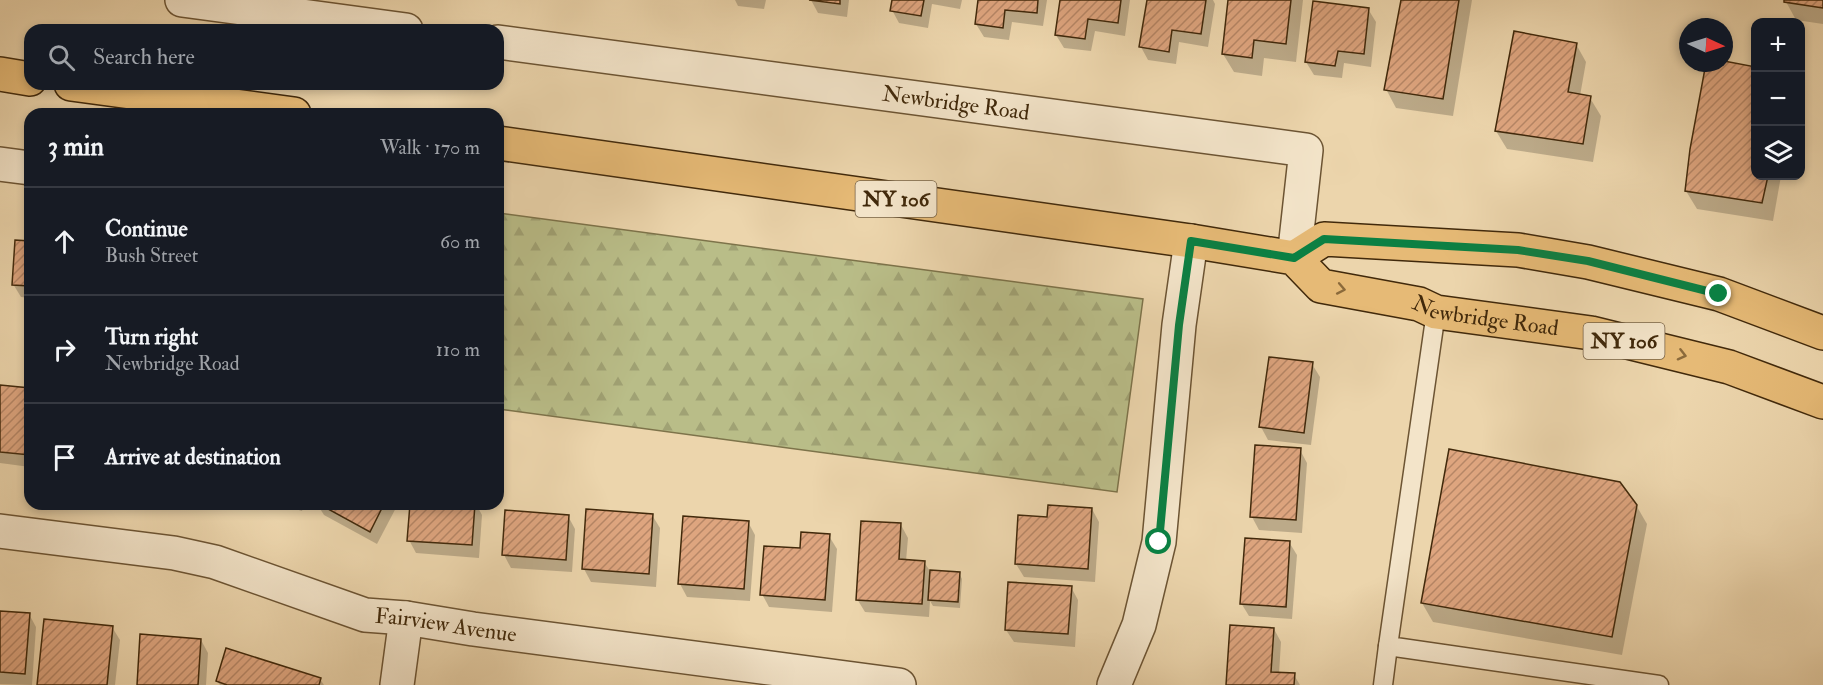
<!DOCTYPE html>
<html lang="en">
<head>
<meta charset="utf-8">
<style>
	:root { --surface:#171b24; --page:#20242c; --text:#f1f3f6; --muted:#9ea1a6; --line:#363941 }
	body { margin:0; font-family:"IM FELL Double Pica",serif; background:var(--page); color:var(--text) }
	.controls { position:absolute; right:18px; top:18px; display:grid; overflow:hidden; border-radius:12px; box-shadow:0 3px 9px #0003 }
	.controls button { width:54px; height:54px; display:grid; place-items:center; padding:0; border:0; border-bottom:2px solid var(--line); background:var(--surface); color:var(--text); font:30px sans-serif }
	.compass { position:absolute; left:1679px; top:18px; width:54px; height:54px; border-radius:50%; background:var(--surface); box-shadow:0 3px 9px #0003; rotate:94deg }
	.stop { position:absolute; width:18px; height:18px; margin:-14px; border:4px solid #0b8043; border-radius:50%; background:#fff }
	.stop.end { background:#0b8043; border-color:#fff; box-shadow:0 2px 6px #0008 }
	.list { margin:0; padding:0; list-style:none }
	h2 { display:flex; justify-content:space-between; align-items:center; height:78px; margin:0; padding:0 24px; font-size:26px }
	h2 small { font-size:20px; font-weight:400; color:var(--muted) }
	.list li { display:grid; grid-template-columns:39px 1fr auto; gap:18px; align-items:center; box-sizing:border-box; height:108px; padding:0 24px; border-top:2px solid var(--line) }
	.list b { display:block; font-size:22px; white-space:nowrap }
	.list p { margin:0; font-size:20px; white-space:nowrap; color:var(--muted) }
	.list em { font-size:20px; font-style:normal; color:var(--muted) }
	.icon { flex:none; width:33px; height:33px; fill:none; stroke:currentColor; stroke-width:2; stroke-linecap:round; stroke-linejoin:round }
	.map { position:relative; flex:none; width:1823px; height:685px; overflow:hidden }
	.search { position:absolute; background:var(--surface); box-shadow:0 3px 9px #0003; left:24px; top:24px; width:480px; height:66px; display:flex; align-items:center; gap:15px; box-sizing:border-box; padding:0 21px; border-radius:18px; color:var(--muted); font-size:22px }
	.panel { position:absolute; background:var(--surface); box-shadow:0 3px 9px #0003; left:24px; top:108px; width:480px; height:402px; border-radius:18px }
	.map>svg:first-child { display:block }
</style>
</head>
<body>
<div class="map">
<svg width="1823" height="685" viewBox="0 0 1823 685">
	<defs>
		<pattern id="forest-firs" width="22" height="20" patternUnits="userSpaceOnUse" patternTransform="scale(1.5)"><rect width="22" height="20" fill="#b9bd88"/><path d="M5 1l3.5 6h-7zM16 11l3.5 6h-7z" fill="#a0a274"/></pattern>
		<pattern id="building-hatch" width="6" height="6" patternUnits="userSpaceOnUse" patternTransform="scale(1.5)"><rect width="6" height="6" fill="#dea57f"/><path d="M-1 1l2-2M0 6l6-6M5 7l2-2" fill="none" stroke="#b68666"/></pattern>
	</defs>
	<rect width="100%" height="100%" fill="#ecd5ac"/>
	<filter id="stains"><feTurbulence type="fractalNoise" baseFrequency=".00333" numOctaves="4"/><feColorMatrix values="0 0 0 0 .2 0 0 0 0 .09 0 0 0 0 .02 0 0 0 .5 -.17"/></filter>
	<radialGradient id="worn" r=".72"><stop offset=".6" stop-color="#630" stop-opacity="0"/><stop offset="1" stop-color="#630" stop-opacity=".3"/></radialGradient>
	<polygon fill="url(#forest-firs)" stroke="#7d734a" stroke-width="1.5" points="498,213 1143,299 1117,492 498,409"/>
	<g fill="#0003">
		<polygon points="735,0 766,0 764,9 738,6"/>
		<polygon points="811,0 849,0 847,17 818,13"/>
		<polygon points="894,0 962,0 960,9 932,4 928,28 899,23 892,10"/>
		<polygon points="979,0 1047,0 1043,26 1012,22 1009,40 984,37 976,24"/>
		<polygon points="1061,0 1130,0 1125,36 1095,31 1091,51 1064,48 1056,35"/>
		<polygon points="1148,0 1213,0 1215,4 1208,47 1179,42 1176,64 1148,60 1141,47"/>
		<polygon points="1230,0 1303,0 1296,62 1264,58 1262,76 1234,72 1223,54"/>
		<polygon points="1402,0 1472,0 1453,116 1396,108 1386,89"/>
		<polygon points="1785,0 1823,0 1823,24 1796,20"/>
		<polygon points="1368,9 1376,22 1371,67 1344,63 1342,78 1314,75 1306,62"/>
		<polygon points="1576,44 1586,62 1580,96 1590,98 1601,116 1593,162 1507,149 1496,131"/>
		<polygon points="1707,63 1724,63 1756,176 1781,176 1773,221 1697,209 1686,191"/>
		<polygon points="30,243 30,298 21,297 13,284"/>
		<polygon points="1312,364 1320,377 1311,445 1268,440 1261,427"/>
		<polygon points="0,387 30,390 30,467 0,463"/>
		<polygon points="1300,450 1307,463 1302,533 1259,530 1252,517"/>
		<polygon points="279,504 304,504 302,511"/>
		<polygon points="317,504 398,504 377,544 324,515"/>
		<polygon points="411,504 476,504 482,515 479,558 416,553 409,540"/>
		<polygon points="1636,505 1647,524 1622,655 1433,622 1422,603"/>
		<polygon points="1092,509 1099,522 1095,582 1024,577 1016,564 1048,519"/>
		<polygon points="652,515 660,528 656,587 591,582 584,569"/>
		<polygon points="568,516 575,529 572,572 511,568 504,555"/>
		<polygon points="748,522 755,535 750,601 687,597 680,584"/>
		<polygon points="901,525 908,538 906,561 924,562 930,571 959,573 962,579 960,608 933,606 930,601 929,617 865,612 857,599"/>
		<polygon points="829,536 837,549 832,612 769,607 762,594 802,550"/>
		<polygon points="1289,542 1297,555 1292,619 1249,616 1241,603"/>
		<polygon points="1071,587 1078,600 1075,647 1014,642 1006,630"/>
		<polygon points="0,612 29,614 36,627 32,685 0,684"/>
		<polygon points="112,627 120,640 115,685 39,685"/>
		<polygon points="1274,629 1281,642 1279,674 1294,675 1300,685 1227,685"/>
		<polygon points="201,640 208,653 206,685 138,685"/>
		<polygon points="320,679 324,685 220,685 217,681"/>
	</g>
	<g fill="url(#building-hatch)" stroke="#41290b" stroke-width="1.5">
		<polygon points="809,0 840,0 840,4"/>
		<polygon points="892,0 924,0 921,16 890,11"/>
		<polygon points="978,0 1038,0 1037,13 1005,10 1003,28 975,24"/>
		<polygon points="1060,0 1121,0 1118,23 1088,19 1085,39 1055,35"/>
		<polygon points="1147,0 1206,0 1201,34 1172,30 1169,52 1139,47"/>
		<polygon points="1228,0 1291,0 1286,44 1254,40 1252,58 1222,54"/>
		<polygon points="1401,0 1459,0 1443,99 1384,90"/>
		<polygon points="1784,0 1823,0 1823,8 1784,2"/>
		<polygon points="1313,1 1369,8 1364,54 1338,51 1335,66 1305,62"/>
		<polygon points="1514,31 1577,43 1568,92 1591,96 1583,144 1495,131"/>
		<polygon points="1724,61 1756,67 1756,176 1768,176 1762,203 1685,191 1690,149 1706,63 1724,63"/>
		<polygon points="15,240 30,241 30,286 12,285"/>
		<polygon points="1269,357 1313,362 1304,433 1259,427"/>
		<polygon points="0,385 30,388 30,455 0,452"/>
		<polygon points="1255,445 1301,448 1296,520 1250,517"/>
		<polygon points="1449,449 1620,482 1637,505 1612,637 1421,603"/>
		<polygon points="319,504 384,504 370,532"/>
		<polygon points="410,504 475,504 472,545 407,541"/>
		<polygon points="1048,505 1092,508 1088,569 1015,564 1018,515 1047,517"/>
		<polygon points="586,509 653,514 649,574 582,569"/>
		<polygon points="505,510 569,515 566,560 502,555"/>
		<polygon points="683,516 749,521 744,589 678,584"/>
		<polygon points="861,521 901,523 899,559 925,561 922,604 856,600"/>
		<polygon points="801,532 830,534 825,600 760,595 764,546 800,548"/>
		<polygon points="1245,538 1290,541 1286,607 1240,604"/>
		<polygon points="930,570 960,572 958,602 928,600"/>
		<polygon points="1008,582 1072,586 1068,634 1005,630"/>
		<polygon points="0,611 30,613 25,674 0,672"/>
		<polygon points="44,619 113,626 107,685 37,685"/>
		<polygon points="1230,625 1274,628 1271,672 1295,673 1294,685 1226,685"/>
		<polygon points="140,634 201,639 198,685 137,685"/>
		<polygon points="226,648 321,678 319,685 227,685 216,681"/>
	</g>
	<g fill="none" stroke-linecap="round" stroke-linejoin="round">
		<defs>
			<g id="service">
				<polyline points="1436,312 1388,646 1659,685"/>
				<polyline points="1383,685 1388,646"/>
			</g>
			<g id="minor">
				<polyline points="182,0 406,30"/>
				<path id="s1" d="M498 42 1306 150 1294 258"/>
				<polyline points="0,164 30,168"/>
				<path id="s2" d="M0 531 174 553 215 562 365 615 406 618 473 629 899 685"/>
				<polyline points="397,685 406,618"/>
				<polyline points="1114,685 1139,625 1159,542 1179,325 1191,241"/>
			</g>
			<g id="primary">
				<polyline points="0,74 30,79"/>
				<polyline points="71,84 294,114"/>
				<path id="s3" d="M498 143 1191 241 1294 258 1321 286 1419 304 1436 312 1591 333 1729 367 1823 402"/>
				<polyline points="1294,258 1324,239 1518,250 1588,262 1719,294 1823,333"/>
			</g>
		</defs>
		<use href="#service" stroke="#6c5433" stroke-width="21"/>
		<use href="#minor" stroke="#6c5433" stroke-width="36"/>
		<use href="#primary" stroke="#41290b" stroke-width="36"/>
		<use href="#service" stroke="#f3e4c9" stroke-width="18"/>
		<use href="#minor" stroke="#f3e4c9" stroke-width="33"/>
		<use href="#primary" stroke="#e6ba76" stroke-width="33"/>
	</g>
	<defs><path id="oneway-chevron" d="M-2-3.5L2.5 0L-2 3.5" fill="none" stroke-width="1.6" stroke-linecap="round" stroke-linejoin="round" transform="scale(1.5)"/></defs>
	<g stroke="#8b6a3b">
		<use href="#oneway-chevron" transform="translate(1341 289) rotate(11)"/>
		<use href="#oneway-chevron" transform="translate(1682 355) rotate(14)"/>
	</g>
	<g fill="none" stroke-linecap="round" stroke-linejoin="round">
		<polyline stroke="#0b8043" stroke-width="8" points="1159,542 1179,325 1191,241 1294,258 1324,239 1518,250 1588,261 1719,294"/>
	</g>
	<g text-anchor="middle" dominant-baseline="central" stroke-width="6" stroke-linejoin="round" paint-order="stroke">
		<g fill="#f3e4c9" stroke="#766144" stroke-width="1.5">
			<rect x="855.5" y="181" width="81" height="36" rx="4.5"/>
			<rect x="1583.5" y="323" width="81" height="36" rx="4.5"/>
		</g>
		<g font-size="21" font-weight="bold" fill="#41290b">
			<text x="896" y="199">NY 106</text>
			<text x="1624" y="341">NY 106</text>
		</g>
		<g font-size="22" fill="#41290b" stroke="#f3e4c9">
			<text stroke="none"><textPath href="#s1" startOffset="462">Newbridge Road</textPath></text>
			<text stroke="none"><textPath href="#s3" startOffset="1011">Newbridge Road</textPath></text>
			<text stroke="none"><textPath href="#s2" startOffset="458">Fairview Avenue</textPath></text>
		</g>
	</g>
	<rect width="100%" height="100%" filter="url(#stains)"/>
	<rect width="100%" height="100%" fill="url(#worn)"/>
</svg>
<div class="controls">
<button>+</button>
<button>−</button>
<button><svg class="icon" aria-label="layers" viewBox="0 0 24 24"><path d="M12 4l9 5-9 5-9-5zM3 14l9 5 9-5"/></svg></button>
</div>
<svg class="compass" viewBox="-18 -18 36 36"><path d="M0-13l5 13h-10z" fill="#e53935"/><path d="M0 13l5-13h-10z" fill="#9ea1a6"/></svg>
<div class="stop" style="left:1159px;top:542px"></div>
<div class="stop end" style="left:1719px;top:294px"></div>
<div class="search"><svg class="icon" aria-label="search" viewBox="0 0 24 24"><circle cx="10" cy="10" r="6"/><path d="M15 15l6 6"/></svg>Search here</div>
<section class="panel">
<h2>3 min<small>Walk · 170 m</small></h2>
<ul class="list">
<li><svg class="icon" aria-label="ahead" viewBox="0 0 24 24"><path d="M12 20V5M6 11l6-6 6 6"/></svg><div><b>Continue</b><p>Bush Street</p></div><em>60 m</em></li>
<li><svg class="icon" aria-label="right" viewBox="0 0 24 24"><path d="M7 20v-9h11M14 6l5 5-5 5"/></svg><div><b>Turn right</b><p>Newbridge Road</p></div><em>110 m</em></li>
<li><svg class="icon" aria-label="arrive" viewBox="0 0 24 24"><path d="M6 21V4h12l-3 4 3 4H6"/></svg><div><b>Arrive at destination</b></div></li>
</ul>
</section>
</div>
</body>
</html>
